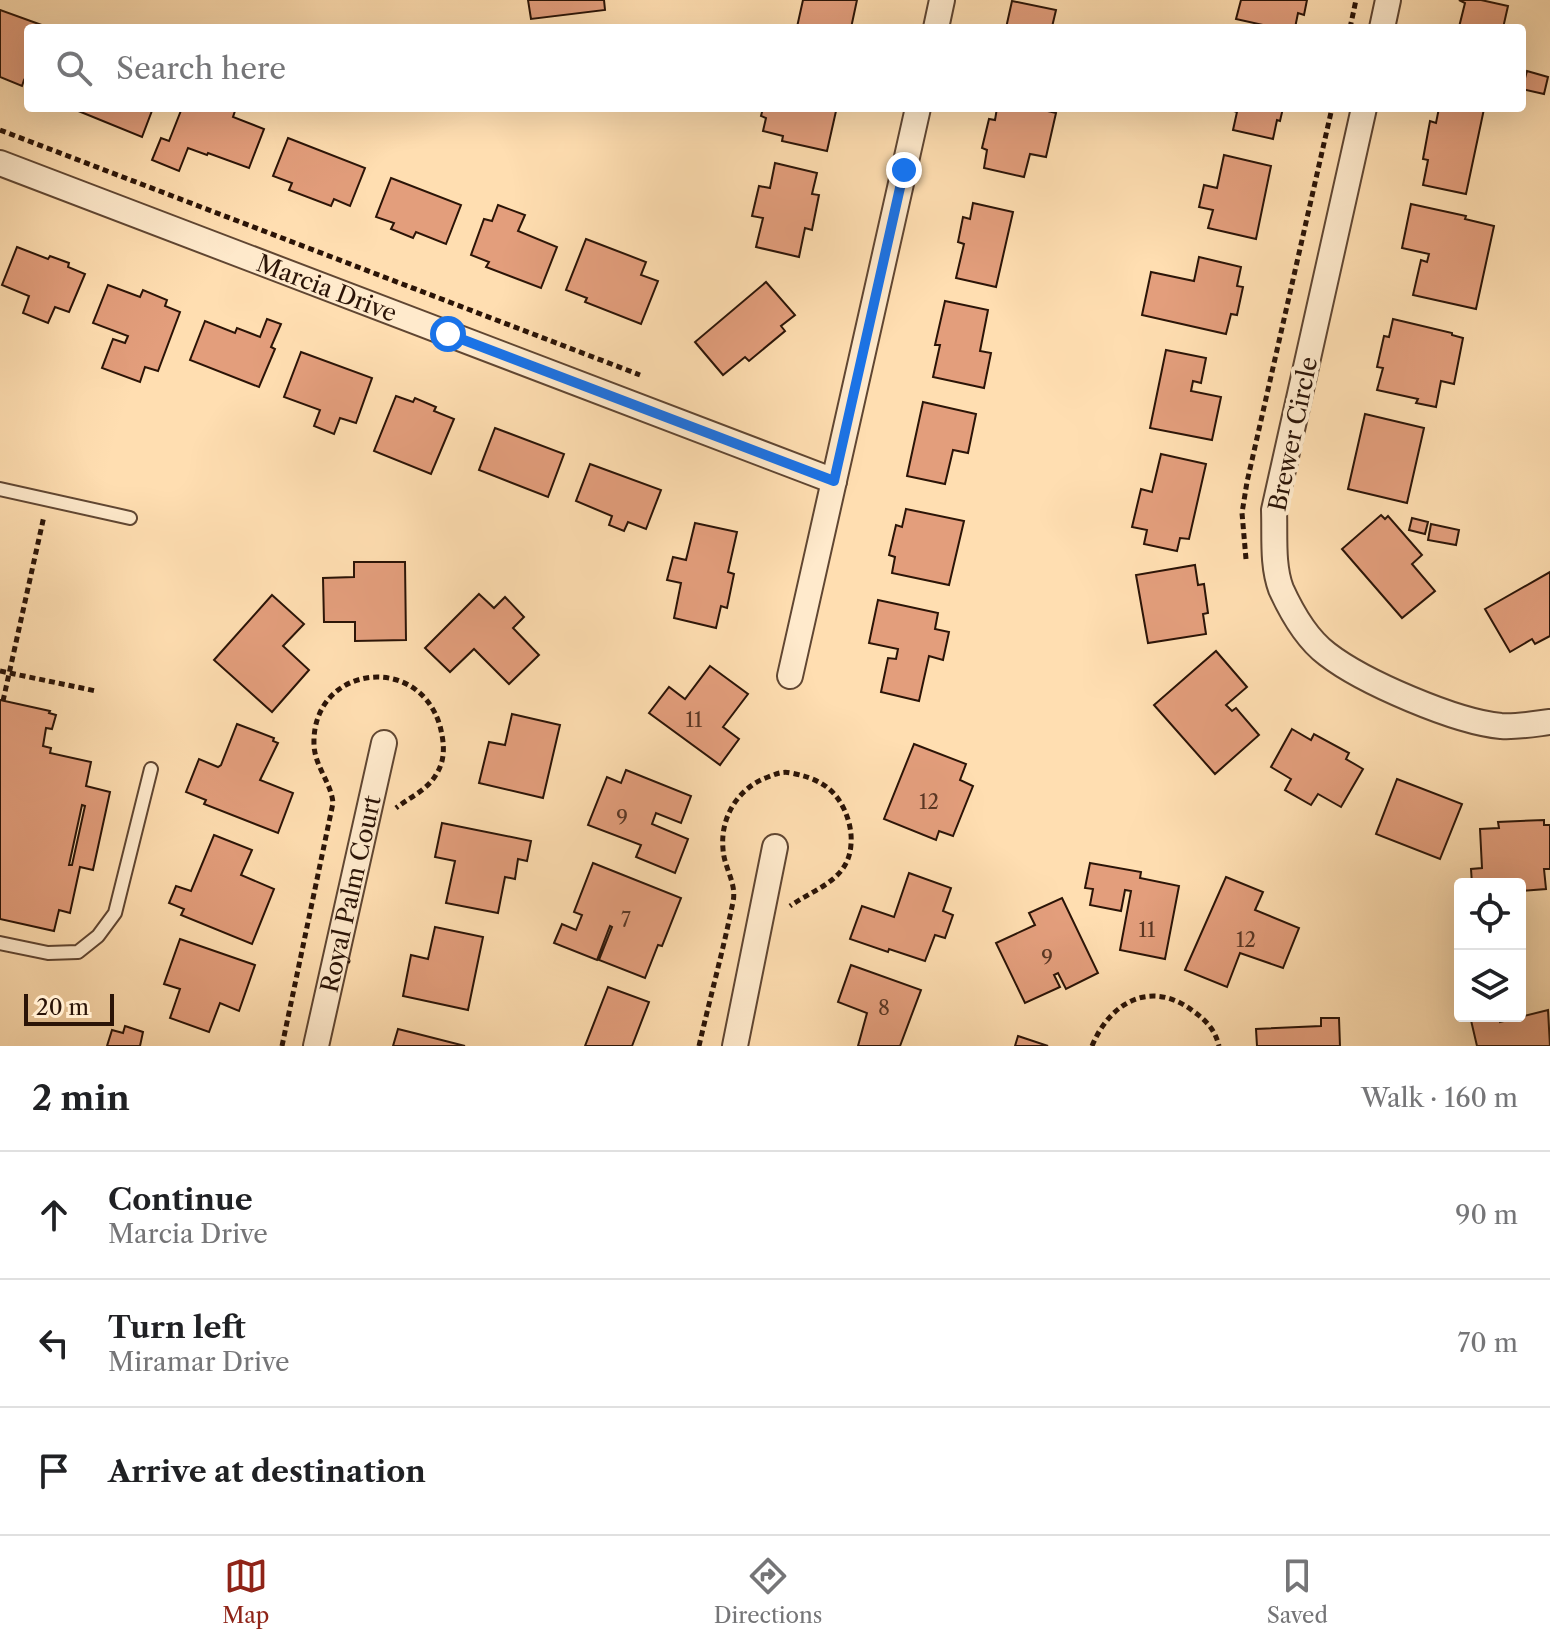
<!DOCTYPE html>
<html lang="en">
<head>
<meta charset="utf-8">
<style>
	:root { --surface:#fff; --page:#f2f2f2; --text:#202124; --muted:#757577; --line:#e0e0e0; --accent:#8f2418 }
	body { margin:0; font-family:"Libre Caslon Text",serif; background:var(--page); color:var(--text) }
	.controls { position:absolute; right:24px; bottom:24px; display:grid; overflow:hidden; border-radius:8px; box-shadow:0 8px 32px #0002 }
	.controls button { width:72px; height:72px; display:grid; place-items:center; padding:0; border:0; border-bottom:2px solid var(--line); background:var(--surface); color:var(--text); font:40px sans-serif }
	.scale { position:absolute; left:24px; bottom:20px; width:90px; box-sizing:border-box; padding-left:8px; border:4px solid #2b1407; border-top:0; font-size:22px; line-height:28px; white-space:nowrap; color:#2b1407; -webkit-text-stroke:6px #ffeacc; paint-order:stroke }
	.stop { position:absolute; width:24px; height:24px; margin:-18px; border:6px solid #1a73e8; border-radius:50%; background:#fff }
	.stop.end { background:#1a73e8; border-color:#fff; box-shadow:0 2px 8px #0008 }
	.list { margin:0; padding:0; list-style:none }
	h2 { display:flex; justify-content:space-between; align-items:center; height:104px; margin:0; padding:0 32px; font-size:34px }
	h2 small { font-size:26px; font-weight:400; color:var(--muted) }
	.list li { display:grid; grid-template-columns:52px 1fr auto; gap:24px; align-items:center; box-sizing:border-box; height:128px; padding:0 32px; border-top:2px solid var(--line) }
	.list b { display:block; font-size:30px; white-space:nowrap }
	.list p { margin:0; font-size:26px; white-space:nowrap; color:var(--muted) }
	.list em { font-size:26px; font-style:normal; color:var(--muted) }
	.icon { flex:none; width:44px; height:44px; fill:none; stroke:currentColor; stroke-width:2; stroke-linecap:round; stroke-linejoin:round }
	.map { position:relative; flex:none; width:1550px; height:1046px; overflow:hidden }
	.search { position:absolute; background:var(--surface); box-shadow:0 8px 32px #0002; left:24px; right:24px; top:24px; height:88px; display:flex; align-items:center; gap:20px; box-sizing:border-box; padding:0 28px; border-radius:8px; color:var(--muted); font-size:30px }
	.sheet { height:488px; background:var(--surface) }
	nav { display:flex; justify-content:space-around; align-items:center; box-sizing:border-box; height:112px; border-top:2px solid var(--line); background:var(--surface); font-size:22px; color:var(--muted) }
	nav a { display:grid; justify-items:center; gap:4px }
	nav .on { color:var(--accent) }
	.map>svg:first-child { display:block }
</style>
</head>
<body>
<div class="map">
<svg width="1550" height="1046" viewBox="0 0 1550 1046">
	<rect width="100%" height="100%" fill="#ffdeb1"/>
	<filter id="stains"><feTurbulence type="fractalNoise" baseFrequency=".0025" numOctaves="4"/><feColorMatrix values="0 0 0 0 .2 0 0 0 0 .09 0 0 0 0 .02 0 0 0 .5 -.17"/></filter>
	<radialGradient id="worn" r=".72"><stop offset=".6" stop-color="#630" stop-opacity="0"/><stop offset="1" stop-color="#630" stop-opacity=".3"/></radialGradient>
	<g fill="#e39e7c" stroke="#2b1407" stroke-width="2" fill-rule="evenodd">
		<polygon points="528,0 604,0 605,10 531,19"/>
		<polygon points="803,0 857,0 851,28 797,27"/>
		<polygon points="1241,0 1307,0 1304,15 1298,13 1295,28 1277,28 1236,19"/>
		<polygon points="1459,0 1481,0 1508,6 1503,28 1452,28 1459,27 1465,3"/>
		<polygon points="1012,1 1056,10 1052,27 1058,28 1006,28"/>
		<polygon points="0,10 50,28 28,28 28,82 24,80 22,86 0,77"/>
		<polygon points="1527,71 1548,77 1544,94 1522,89"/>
		<polygon points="71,108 153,108 142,137"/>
		<polygon points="182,108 236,108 233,117 264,129 249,168 208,153 207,155 188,148 179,171 152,160 161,138 169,141"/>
		<polygon points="763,108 833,108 836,111 827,151 782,141 783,136 763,131 766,118 761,116"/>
		<polygon points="997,108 1035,108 1056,113 1046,157 1030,154 1024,177 984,168 987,150 982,148 989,119 995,120"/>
		<polygon points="1224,108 1283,108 1280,121 1277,120 1273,139 1233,130 1237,112"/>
		<polygon points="1439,108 1484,109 1466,194 1423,185 1428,160 1423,159 1430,121 1436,123"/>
		<polygon points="288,138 365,168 350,206 334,199 331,206 289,190 292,183 273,176"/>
		<polygon points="1224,155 1271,166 1256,239 1208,228 1213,210 1199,207 1204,185 1217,188"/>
		<polygon points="775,163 817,173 812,194 819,195 812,230 805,228 799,257 756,247 763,218 752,216 759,186 770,188"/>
		<polygon points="391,178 461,205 446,244 416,232 413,238 391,229 394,223 376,217"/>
		<polygon points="973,203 1013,212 996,287 956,278 964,244 958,242 963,217 970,219"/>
		<polygon points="1411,204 1466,216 1465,219 1494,226 1476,309 1413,295 1421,260 1427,262 1429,254 1402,248"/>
		<polygon points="498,205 525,215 518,231 557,247 541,288 486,267 489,262 471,255 484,219 492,221"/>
		<polygon points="586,239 646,262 641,275 658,281 641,324 585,302 587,298 566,290"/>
		<polygon points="17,247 48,259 50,256 69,263 68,267 85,274 69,312 55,307 48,323 23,313 29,296 2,285"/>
		<polygon points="1199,257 1241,267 1237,286 1243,287 1237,315 1231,314 1226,334 1142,315 1151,272 1194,281"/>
		<polygon points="766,282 795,315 781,326 785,331 749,361 745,357 723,375 695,342"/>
		<polygon points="108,285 140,297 143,290 167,300 165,306 180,312 158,371 145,367 140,382 102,368 113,339 125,343 128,336 93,323"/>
		<polygon points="945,301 988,310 980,351 991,353 984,388 933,377 940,345 935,345"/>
		<polygon points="267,319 281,324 271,347 275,349 259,387 190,360 205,321 235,333 237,328 260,337"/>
		<polygon points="1393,319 1452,333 1452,335 1463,338 1454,384 1441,381 1436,407 1416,403 1418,399 1377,390 1383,368 1377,367 1384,336 1389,337"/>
		<polygon points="1166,350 1206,358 1201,383 1193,381 1191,391 1221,397 1212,440 1150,428"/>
		<polygon points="301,352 372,378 356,423 340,418 334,434 314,426 320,410 284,397"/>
		<polygon points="396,396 413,402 415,398 436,407 434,411 454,419 431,474 374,451"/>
		<polygon points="923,402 976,414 968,453 953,450 945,484 907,476"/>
		<polygon points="1365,414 1424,428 1407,503 1348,489"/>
		<polygon points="495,428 564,454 548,497 479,470"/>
		<polygon points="1161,454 1206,464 1189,539 1180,538 1177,551 1144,544 1147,530 1132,527 1141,489 1152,492"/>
		<polygon points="590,464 661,490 646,529 628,522 624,531 609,525 612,516 576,501"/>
		<polygon points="906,509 964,521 949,585 892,573 895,557 889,555 896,525 902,527"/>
		<polygon points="1381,515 1385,519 1388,516 1422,555 1412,564 1435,591 1402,618 1342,549"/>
		<polygon points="1412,518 1428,522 1425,534 1409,530"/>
		<polygon points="695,523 737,532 728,572 734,574 727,608 721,606 716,628 674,618 681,583 667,580 673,557 686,560"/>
		<polygon points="1431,524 1459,530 1456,545 1428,540"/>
		<polygon points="354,562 405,562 406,640 355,641 355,622 324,622 323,578 354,577"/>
		<polygon points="1195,565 1198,585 1204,584 1208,613 1203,614 1206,634 1148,643 1136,575"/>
		<polygon points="1550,572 1550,636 1535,644 1532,639 1510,652 1485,609"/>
		<polygon points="479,594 494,608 505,597 524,617 513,628 539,655 509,684 474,649 450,672 425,648"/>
		<polygon points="272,595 304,624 283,646 309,670 272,712 214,660"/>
		<polygon points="878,600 938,613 935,629 949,632 943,660 929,656 919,701 881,692 888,658 896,659 898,649 869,643"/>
		<polygon points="1216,651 1247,687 1226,705 1232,711 1236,708 1259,735 1215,774 1154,705"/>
		<polygon points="710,666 748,694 723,727 739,739 720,765 649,713 669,687 685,699"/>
		<path d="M0 700 50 711 49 713 56 715 52 729 46 728 43 746 51 748 50 753 91 762 86 786 110 792 93 870 80 867 70 913 59 910 54 931 0 919ZM82 805 85 806 72 865H69Z"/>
		<polygon points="512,714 560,725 543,798 479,783 489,742 505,745"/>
		<polygon points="237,724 274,738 273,741 278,743 260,780 293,793 278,833 204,804 206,800 186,792 199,759 218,767 221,765"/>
		<polygon points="1292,729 1311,740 1314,734 1349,753 1346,759 1363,769 1341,807 1318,794 1311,805 1285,790 1291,779 1271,767"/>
		<polygon points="914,744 966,764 960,780 973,786 953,836 939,831 936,840 884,819"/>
		<polygon points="626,770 691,796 681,823 656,813 652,824 688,839 675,873 636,857 641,845 588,825 607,777 621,783"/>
		<polygon points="1397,779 1462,804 1440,859 1376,834"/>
		<polygon points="1544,820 1544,825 1550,825 1550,869 1544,869 1546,889 1520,891 1520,884 1472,884 1471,869 1482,868 1480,829 1499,828 1498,822"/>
		<polygon points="442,823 531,841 527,861 518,859 515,879 505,877 498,913 446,903 455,861 435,857"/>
		<polygon points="214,835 252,850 241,875 274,889 252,944 181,915 184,909 169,903 176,886 191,891"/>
		<polygon points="593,863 681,898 662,946 658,945 645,978 599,960 612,927 610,926 597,960 554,943 562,924 576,930 582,915 574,912"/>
		<polygon points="1090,863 1141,872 1140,878 1179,886 1165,959 1120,950 1131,891 1125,890 1121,911 1090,905 1093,889 1085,888"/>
		<polygon points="909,873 951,888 943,911 953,915 945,938 935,935 925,961 889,949 888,952 850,939 862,906 894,917"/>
		<polygon points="1226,877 1263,892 1255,910 1299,928 1283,968 1240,953 1227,987 1185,970"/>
		<polygon points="1062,898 1098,973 1066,989 1058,973 1054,975 1060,987 1025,1003 996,943 1035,925 1029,913"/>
		<polygon points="435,927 483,937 468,1010 403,996 411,955 428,959"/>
		<polygon points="180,939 255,965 239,1011 220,1003 209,1032 170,1018 180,989 164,984"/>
		<polygon points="851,965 921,990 900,1046 858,1046 867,1013 838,1002"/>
		<polygon points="608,987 649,1002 632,1046 585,1046"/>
		<polygon points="1548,1010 1550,1046 1477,1046 1470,1016 1499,1016 1500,1022"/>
		<polygon points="1321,1018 1339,1018 1340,1046 1257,1046 1256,1029 1321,1026"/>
		<polygon points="125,1026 143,1032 140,1046 107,1046 112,1030 123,1033"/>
		<polygon points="398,1029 418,1034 465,1046 393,1046"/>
		<polygon points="1018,1036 1048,1046 1015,1046"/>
	</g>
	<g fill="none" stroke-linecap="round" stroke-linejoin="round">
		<defs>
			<g id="lane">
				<polyline points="0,489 130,518"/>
				<polyline points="0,943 48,953 78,952 98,936 115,913 151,769"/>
			</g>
			<g id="street">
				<polyline points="936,28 942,0"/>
				<polyline points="1382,28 1388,0"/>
				<path d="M1364 108 1274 510C1275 536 1272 565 1281 589 1291 611 1307 639 1327 654 1363 682 1456 722 1501 726 1518 727 1534 724 1550 722"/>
				<path id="s1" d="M0 163 834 481"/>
				<polyline points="790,676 918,108"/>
				<path id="s2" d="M316 1046 384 743"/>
				<polyline points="735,1046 775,847"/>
			</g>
		</defs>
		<use href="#lane" stroke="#604632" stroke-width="16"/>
		<use href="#street" stroke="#604632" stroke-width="28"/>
		<g stroke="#2b1407" stroke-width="5" stroke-dasharray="6 4" stroke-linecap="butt">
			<polyline points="1350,28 1356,0"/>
			<polyline points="0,130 640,375"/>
			<polyline points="1246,559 1242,513 1247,482 1332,108"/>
			<polyline points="0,671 96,691"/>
			<polyline points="3,701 44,516"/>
			<path d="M282 1046 333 803C331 782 315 767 314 745 311 666 418 651 440 726 444 742 446 758 437 773 428 790 410 797 396 808"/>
			<path d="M699 1046C710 998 723 951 733 902 737 883 724 868 723 849 720 817 738 788 768 777 776 774 782 771 791 773 816 778 833 786 844 809 849 820 852 832 851 844 849 880 816 888 790 906"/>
			<path d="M1092 1046C1110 1002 1151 979 1193 1011 1207 1021 1215 1030 1219 1046"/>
		</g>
		<use href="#lane" stroke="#ffeacc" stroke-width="12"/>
		<use href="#street" stroke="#ffeacc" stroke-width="24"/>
	</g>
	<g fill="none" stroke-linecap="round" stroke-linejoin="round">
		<polyline stroke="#1a73e8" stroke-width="10" points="448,334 834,481 904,170"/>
	</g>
	<g text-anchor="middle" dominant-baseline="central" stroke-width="8" stroke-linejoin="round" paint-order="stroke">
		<g font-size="20" fill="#593624">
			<text x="694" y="720">11</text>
			<text x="929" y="802">12</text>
			<text x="622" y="818">9</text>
			<text x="626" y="920">7</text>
			<text x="1147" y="930">11</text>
			<text x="1246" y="940">12</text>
			<text x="1047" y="958">9</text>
			<text x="884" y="1008">8</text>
		</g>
		<g font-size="24" fill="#2b1407" stroke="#ffeacc">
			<text stroke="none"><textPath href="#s1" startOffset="350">Marcia Drive</textPath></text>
			<text transform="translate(1293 434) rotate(-78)">Brewer Circle</text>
			<text stroke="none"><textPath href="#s2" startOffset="156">Royal Palm Court</textPath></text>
		</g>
	</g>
	<rect width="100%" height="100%" filter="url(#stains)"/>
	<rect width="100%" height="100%" fill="url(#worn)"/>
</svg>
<div class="controls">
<button><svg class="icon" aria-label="locate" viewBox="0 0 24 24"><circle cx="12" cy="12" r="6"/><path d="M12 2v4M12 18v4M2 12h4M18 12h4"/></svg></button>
<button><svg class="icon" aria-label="layers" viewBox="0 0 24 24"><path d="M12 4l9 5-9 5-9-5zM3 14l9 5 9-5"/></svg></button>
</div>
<div class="scale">20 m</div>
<div class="stop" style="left:448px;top:334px"></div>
<div class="stop end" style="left:904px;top:170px"></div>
<div class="search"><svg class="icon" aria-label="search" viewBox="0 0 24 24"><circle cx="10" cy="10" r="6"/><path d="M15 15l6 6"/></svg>Search here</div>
</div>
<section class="sheet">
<h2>2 min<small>Walk · 160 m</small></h2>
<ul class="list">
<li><svg class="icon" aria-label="ahead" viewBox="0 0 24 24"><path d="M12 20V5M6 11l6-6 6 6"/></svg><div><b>Continue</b><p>Marcia Drive</p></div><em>90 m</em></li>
<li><svg class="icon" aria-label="left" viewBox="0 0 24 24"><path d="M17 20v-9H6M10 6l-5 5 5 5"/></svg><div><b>Turn left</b><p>Miramar Drive</p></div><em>70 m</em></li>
<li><svg class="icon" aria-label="arrive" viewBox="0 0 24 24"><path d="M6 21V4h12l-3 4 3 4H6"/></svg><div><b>Arrive at destination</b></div></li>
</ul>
</section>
<nav>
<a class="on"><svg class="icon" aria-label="map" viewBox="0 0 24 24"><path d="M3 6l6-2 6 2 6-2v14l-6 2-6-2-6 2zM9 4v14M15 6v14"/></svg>Map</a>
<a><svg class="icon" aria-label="directions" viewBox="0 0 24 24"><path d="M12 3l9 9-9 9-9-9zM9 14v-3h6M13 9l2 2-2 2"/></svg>Directions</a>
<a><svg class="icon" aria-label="saved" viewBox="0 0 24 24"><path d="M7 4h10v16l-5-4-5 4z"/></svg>Saved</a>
</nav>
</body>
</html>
